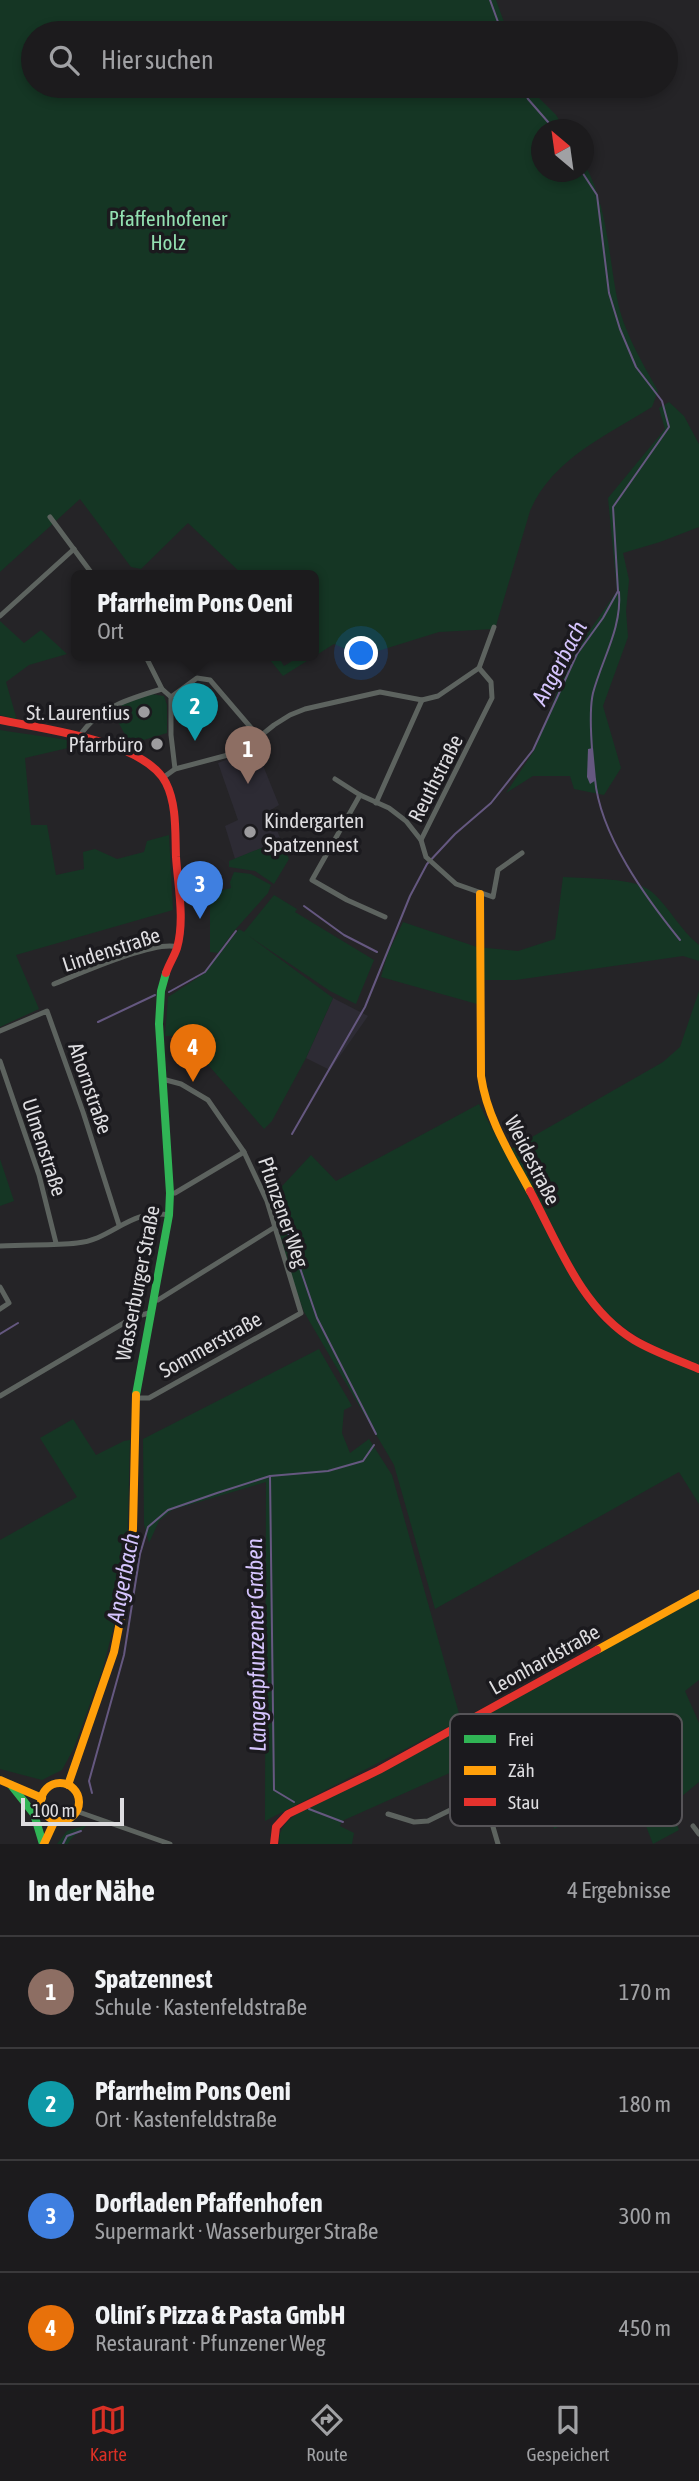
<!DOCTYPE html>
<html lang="de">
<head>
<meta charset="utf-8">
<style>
	:root { --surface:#1c1b1d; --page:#252426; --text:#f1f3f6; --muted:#a0a1a4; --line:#3a393b; --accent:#d93025 }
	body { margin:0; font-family:"Asap Condensed",sans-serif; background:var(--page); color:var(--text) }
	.compass { position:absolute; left:531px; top:119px; width:63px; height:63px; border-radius:50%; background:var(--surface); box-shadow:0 4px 10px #0003; rotate:331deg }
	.scale { position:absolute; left:21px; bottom:18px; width:103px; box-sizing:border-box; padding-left:7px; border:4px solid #dedde0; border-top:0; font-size:19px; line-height:24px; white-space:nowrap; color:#dedde0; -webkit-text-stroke:5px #1b1a1e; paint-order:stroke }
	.you { position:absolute; left:362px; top:654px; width:24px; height:24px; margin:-18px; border:5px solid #fff; border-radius:50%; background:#1a73e8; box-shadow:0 0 0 10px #1a73e833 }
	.badge { display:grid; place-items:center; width:46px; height:46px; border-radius:50%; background:var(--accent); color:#fff; font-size:23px; font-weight:700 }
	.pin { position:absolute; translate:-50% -58px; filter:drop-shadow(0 2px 4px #0008) }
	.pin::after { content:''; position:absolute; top:37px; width:24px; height:21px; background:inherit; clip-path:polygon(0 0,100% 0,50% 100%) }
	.popup { position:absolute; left:71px; top:570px; width:248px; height:91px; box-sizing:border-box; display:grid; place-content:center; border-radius:10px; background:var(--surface); filter:drop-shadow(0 2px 5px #0005); font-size:23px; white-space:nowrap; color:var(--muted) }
	.popup b { font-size:26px; color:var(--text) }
	.popup::after { content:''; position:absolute; left:50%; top:100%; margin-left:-14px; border:14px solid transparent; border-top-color:var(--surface) }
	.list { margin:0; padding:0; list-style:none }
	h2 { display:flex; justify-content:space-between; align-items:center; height:91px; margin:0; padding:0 28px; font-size:30px }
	h2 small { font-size:23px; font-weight:400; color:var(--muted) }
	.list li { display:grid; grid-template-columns:46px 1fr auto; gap:21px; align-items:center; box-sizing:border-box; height:112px; padding:0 28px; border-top:2px solid var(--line) }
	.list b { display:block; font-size:26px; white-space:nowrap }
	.list p { margin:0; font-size:23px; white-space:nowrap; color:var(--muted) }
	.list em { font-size:23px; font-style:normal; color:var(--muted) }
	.icon { flex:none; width:38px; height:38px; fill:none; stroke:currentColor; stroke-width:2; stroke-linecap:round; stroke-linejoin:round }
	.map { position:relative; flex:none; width:699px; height:1844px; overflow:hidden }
	.search { position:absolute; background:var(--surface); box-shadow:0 4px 10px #0003; left:21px; right:21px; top:21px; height:77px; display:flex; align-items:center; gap:18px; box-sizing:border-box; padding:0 24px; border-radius:38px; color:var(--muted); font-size:26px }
	.sheet { height:539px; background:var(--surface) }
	nav { display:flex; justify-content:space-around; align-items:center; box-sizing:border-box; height:98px; border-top:2px solid var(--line); background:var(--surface); font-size:19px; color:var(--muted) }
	nav a { display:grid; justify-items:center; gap:4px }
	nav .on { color:var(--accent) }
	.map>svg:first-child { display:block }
</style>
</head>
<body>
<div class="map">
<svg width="699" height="1844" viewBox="0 0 699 1844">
	<rect width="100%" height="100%" fill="#252427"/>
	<g fill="#2d2b34">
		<polygon points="256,748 279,805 269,811 281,840 235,859 225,826 238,820 218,763"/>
		<polygon points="333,998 368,1016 330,1070 306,1058"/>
	</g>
	<g fill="#153624">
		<path d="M0 0H496L508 33H33V86H527L556 115 565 129 542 130V172H584V163C607 204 608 251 617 298 623 331 642 362 658 391L652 407C606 436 552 459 530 511L495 629 439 632 362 656 334 644 283 676 266 655H277L284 666 302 655H314V649L317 647 314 643V575H243L188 523 141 569 131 567 80 499 0 572Z"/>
		<polygon points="669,402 684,416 699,444 699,527 660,542 623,553 629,580 626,611 628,637 603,706 621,768 604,795 574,789 570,776 533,776 506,793 535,749 570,659 617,591 608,498 665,429 659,408"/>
		<polygon points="0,621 24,643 41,630 67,654 29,665 6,682 17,720 0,715"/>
		<polygon points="151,694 164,696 167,705 167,733 130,744 116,718 119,706"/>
		<path d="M0 730C29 735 57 737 85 744L25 758 31 825H47L56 875 84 869 83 852 95 849 117 859 144 852 147 841 169 835 173 910 16 955 39 1009 0 1027Z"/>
		<polygon points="281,840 289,859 274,884 255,871 229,867 229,861"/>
		<polygon points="234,872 251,874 271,885 268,893 234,931 218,953 210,952 210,908 207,894 231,888 230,882"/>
		<path d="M563 877C586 879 636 877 652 892 670 908 680 930 699 945V961L683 956 516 980H479L477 1004 381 977 387 955 403 922 477 947 518 951 555 939Z"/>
		<polygon points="274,895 297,909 295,912 374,960 356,1004 330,991 249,936 333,998 306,1058 272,1121 264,1129 183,1036 165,1036 168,997 205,973 239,929 244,932"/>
		<path d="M699 991V1367C652 1345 616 1332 585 1288L511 1149 663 1062 680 1047Z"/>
		<path d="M479 1104 574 1283C583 1297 593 1312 605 1323 632 1346 668 1358 699 1373V1504L679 1472 435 1609 394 1465 304 1312 293 1281 270 1199 311 1155 336 1181Z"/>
		<polygon points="0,1159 14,1201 0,1206"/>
		<polygon points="319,1349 352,1406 344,1410 342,1433 350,1453 369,1439 392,1475 460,1717 450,1726 265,1821 266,1482 172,1510 159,1521 149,1543 144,1524 143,1439"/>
		<polygon points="73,1419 96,1455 124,1441 130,1440 127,1558 120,1602 103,1668 74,1748 62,1770 42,1780 0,1769 0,1540 77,1497 40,1438"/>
		<polygon points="699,1597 699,1680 685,1691 699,1723 699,1782 670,1806 679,1830 653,1844 635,1798 606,1808 590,1765 561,1775 574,1819 554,1829 528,1747 477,1762 468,1730 470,1724"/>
		<path d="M453 1733 462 1734 472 1763 342 1821 340 1826 354 1833 352 1844H279C278 1829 287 1821 298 1813Z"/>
		<path d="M87 1825C82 1832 71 1836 68 1844H57L67 1831Z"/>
	</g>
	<polygon fill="#655880" points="593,748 596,780 590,784 587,777 588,749"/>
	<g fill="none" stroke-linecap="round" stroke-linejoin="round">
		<g stroke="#655880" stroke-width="2">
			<polyline points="490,0 502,33"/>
			<polyline points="522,86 528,99 555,130"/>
			<path d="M592 749C591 732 589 710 593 693 602 659 622 628 619 592"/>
			<path d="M595 779C600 835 646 898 680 940"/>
			<polyline points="304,906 344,935 377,952"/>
			<polyline points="169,992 205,972 236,931"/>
			<polyline points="98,1022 155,995"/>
			<polyline points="292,1134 365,1007 410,896 427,864 455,834 491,803 533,750 577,654 603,618 618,591 613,507 669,427 662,401 636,367 620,329 609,293 597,195 582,172"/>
			<polyline points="277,1179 285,1224 317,1318 376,1434"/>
			<polyline points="0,1334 18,1323"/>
			<polyline points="270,1476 274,1790 294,1802"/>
			<polyline points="92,1793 89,1781 124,1655 140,1554 148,1527 168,1510 217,1493 270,1476 328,1471 363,1461 374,1445"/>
			<polyline points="309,1809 343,1822"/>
			<polyline points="63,1844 67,1836 81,1831"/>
		</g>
		<g stroke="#5d635f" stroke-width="5">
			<polyline points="50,517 93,575"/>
			<polyline points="0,616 74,549"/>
			<polyline points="145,655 162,689 171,697 171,735 175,769"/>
			<polyline points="171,697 197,678 210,680 258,736"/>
			<path d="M79 737C97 708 131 698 162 689"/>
			<polyline points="164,777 175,769 228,755 248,746 274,725 290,715 305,709 380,692 422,700 438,696 479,668 494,627"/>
			<polyline points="335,779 360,795 389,808 406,821 421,840 426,857 456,884 493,897 498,870 522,853"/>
			<polyline points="360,795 312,880 347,900 385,917"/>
			<polyline points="376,803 422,700"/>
			<polyline points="421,840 492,698 491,682 479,668"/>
			<path d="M54 984C79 974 155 940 177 947"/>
			<polyline points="0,1031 47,1011 83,1112 119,1225"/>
			<polyline points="0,1061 39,1175 56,1243"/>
			<polyline points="175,1193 244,1152"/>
			<path d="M0 1246C25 1244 52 1246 77 1243 112 1240 130 1208 169 1215"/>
			<polyline points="0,1287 9,1303 0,1309"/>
			<polyline points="158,1300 275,1227"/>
			<polyline points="0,1396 134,1317 149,1313"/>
			<polyline points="140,1398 149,1398 301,1313 267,1201 244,1152 208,1100 181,1084 166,1080"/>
			<polyline points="463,1724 498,1844"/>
			<polyline points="76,1811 170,1844"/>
			<polyline points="388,1814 414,1822 428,1821 483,1794"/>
			<polyline points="693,1826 699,1834"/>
		</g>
		<g stroke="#30b455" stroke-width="8">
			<polyline points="136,1395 169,1215 170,1193 159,1024 161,991 166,973"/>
			<polyline points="11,1785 34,1814 43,1844"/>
		</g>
		<g stroke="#ff9f0a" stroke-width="8">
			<path d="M480 894 481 1076C487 1118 510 1154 530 1191"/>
			<polyline points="597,1650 699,1594"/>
			<polyline points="0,1780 42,1798"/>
			<circle cx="60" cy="1802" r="19"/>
			<polyline points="68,1785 114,1652 126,1591 133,1529 136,1395"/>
			<polyline points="44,1844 55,1820"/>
		</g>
		<g stroke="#e5322d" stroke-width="8">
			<path d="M0 720C43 729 145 741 166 783 177 805 175 833 176 857 178 886 185 920 177 948 174 957 169 964 166 973"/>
			<path d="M530 1191C558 1243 581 1308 634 1340 654 1352 678 1360 699 1369"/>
			<polyline points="274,1844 276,1827 288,1814 379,1770 597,1650"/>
		</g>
	</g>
	<g fill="#9d9c9f" stroke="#1b1a1e" stroke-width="2.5">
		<circle cx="144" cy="712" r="7"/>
		<circle cx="157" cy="744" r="7"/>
		<circle cx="250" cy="832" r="7"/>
	</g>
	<g text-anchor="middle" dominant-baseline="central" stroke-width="7" stroke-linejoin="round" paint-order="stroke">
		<g font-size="21" fill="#93e0b1" stroke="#1b1a1e">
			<text x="168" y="218">Pfaffenhofener<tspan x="168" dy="24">Holz</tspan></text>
		</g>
		<g font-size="21" fill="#dedde0" stroke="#1b1a1e" text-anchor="end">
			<text x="130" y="712">St. Laurentius</text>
			<text x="143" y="744">Pfarrbüro</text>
			<text x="264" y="820" text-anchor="start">Kindergarten<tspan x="264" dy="24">Spatzennest</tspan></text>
		</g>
		<g font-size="21" fill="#dedde0" stroke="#1b1a1e">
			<text transform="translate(435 778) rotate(-63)">Reuthstraße</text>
			<text transform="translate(111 949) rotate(-18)">Lindenstraße</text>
			<text transform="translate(91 1088) rotate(71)">Ahornstraße</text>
			<text transform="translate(45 1147) rotate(72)">Ulmenstraße</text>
			<text transform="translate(533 1160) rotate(63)">Weidestraße</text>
			<text transform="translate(284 1212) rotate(71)">Pfunzener Weg</text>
			<text transform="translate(137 1283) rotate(-79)">Wasserburger Straße</text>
			<text transform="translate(210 1344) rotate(-29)">Sommerstraße</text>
			<text transform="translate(544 1659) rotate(-29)">Leonhardstraße</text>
		</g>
		<g font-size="23" font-style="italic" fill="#d5c4fd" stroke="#1b1a1e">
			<text transform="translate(559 663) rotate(-62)">Angerbach</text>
			<text transform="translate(123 1578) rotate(-79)">Angerbach</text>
			<text transform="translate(256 1645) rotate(-91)">Langenpfunzener Graben</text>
		</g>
	</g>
	<rect x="450" y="1714" width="232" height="112" rx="10" fill="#1b1a1e" stroke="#565458" stroke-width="2"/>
	<rect x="464" y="1735" width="32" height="8" fill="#30b455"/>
	<rect x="464" y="1766" width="32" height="9" fill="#ff9f0a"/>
	<rect x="464" y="1798" width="32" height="8" fill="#e5322d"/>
	<g font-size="19" fill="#dedde0">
		<text x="508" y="1746">Frei</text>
		<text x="508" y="1777">Zäh</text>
		<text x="508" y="1809">Stau</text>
	</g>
</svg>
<svg class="compass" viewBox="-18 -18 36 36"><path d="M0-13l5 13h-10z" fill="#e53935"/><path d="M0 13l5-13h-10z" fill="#a0a1a4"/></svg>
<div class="scale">100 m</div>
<div class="you"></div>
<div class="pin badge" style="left:248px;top:784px;background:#8d6e63">1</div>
<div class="pin badge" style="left:195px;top:741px;background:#0f9aa8">2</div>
<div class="popup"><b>Pfarrheim Pons Oeni</b>Ort</div>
<div class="pin badge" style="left:200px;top:919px;background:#3f7fe0">3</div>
<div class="pin badge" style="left:193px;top:1082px;background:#e8710a">4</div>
<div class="search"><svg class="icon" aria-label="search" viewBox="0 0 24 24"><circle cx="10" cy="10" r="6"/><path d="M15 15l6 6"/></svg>Hier suchen</div>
</div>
<section class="sheet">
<h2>In der Nähe<small>4 Ergebnisse</small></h2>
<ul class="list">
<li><span class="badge" style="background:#8d6e63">1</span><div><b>Spatzennest</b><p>Schule · Kastenfeldstraße</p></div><em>170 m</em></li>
<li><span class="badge" style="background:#0f9aa8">2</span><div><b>Pfarrheim Pons Oeni</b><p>Ort · Kastenfeldstraße</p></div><em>180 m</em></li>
<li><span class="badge" style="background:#3f7fe0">3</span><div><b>Dorfladen Pfaffenhofen</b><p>Supermarkt · Wasserburger Straße</p></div><em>300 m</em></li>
<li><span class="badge" style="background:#e8710a">4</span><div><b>Olini´s Pizza &amp; Pasta GmbH</b><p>Restaurant · Pfunzener Weg</p></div><em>450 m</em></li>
</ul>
</section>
<nav>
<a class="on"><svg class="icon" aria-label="map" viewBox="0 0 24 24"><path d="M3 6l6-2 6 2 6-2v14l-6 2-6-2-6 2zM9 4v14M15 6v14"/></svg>Karte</a>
<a><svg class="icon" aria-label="directions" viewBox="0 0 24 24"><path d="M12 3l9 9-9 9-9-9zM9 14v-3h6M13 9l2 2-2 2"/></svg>Route</a>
<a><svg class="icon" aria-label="saved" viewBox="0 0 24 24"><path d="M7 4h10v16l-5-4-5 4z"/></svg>Gespeichert</a>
</nav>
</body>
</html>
